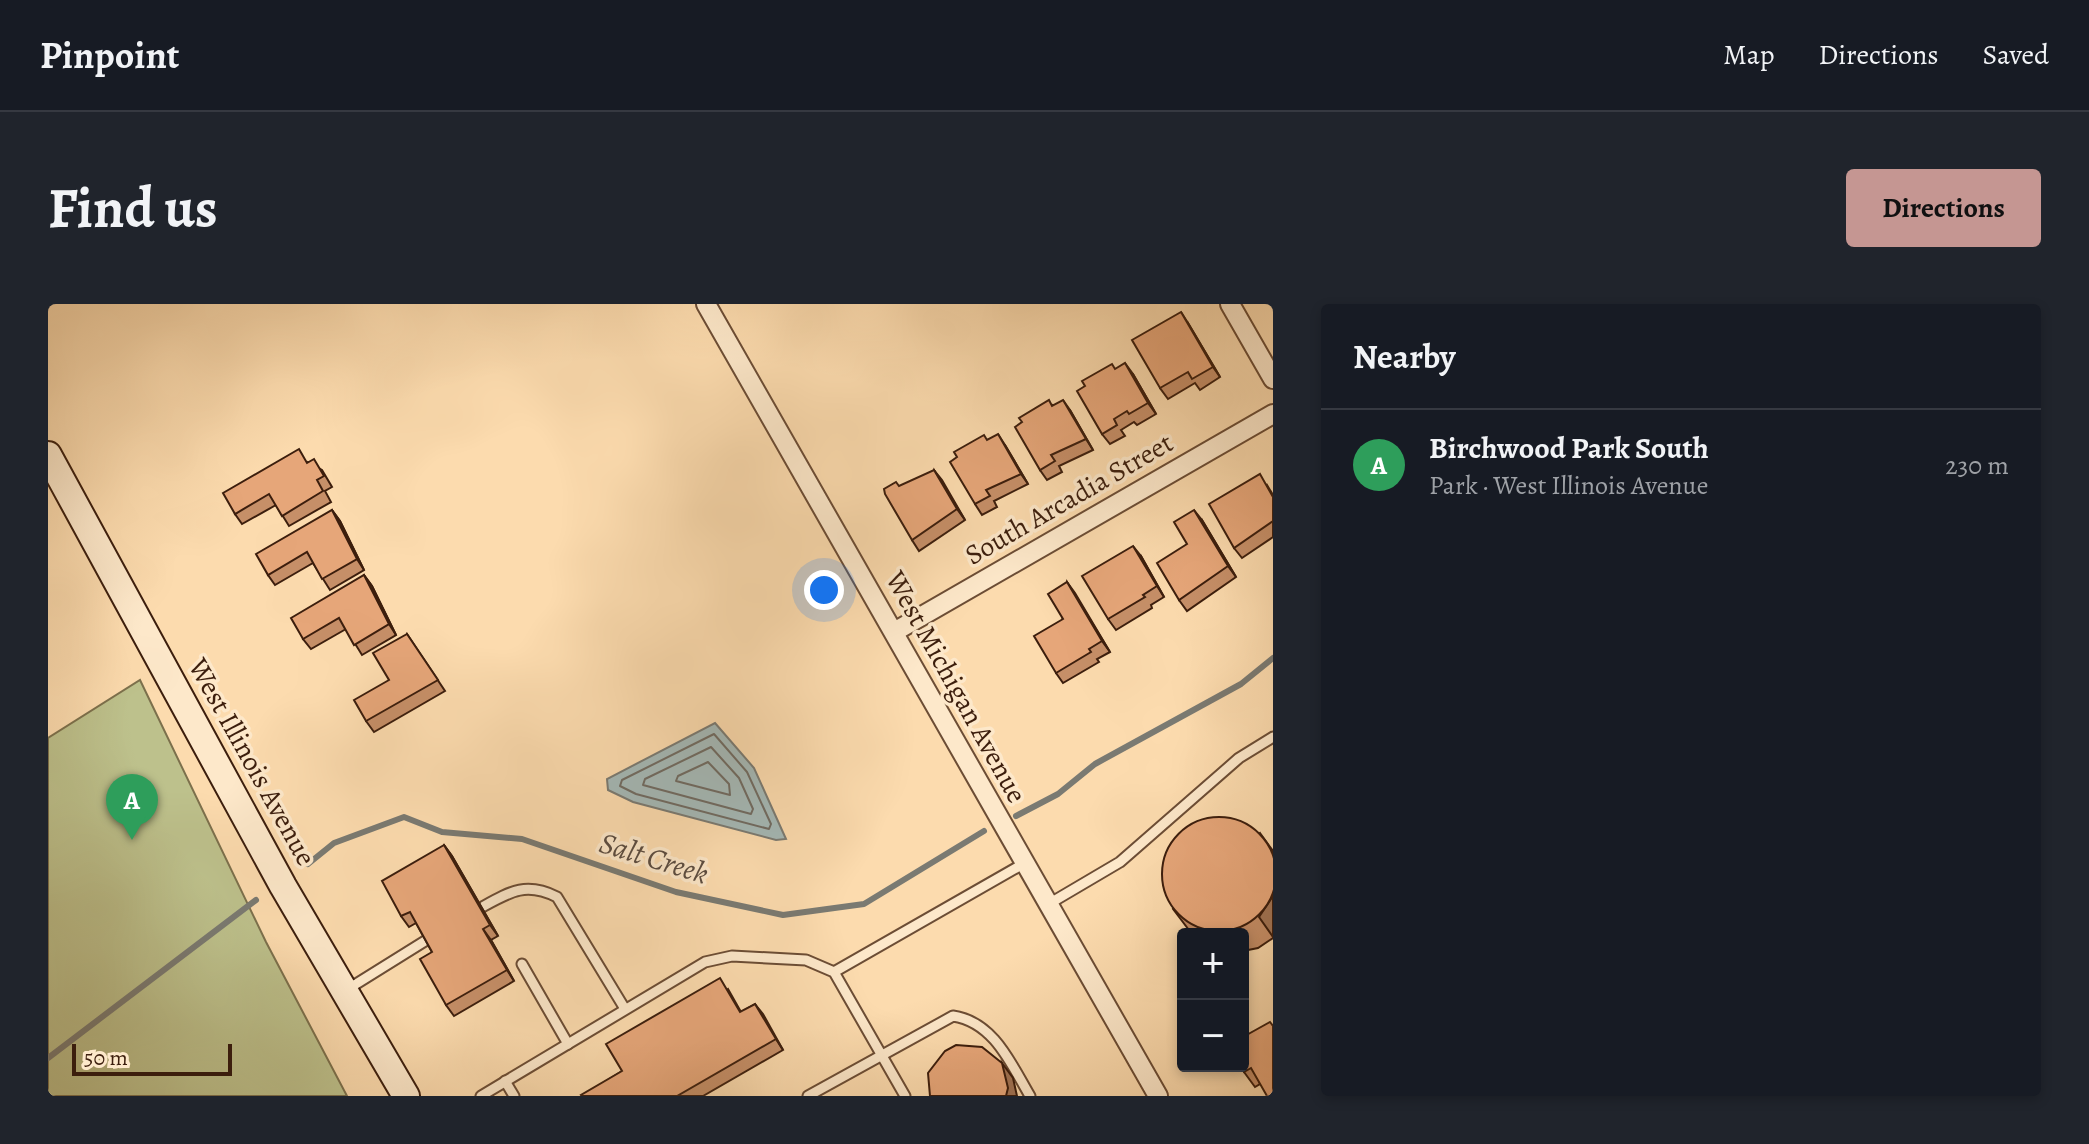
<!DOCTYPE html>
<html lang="en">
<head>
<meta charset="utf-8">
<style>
	:root { --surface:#171b24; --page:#20242c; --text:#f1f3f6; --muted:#9ea1a6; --line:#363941; --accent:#c59692 }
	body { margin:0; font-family:Alegreya,serif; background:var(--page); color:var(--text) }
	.controls { position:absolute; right:24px; bottom:24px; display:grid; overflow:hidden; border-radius:8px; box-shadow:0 4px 12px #0003 }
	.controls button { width:72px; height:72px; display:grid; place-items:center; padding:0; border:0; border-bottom:2px solid var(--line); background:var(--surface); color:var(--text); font:40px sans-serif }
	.scale { position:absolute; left:24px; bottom:20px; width:160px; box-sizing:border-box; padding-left:8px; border:4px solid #3c1e0d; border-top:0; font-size:22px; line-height:28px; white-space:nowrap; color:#3c1e0d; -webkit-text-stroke:6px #fde8ca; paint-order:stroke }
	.you { position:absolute; left:776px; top:286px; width:28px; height:28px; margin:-20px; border:6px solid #fff; border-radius:50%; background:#1a73e8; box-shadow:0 0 0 12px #1a73e833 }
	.badge { display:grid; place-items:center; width:52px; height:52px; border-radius:50%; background:var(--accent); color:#fff; font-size:26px; font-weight:700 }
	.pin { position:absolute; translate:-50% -66px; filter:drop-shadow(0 2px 4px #0008) }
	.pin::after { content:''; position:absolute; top:42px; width:28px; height:24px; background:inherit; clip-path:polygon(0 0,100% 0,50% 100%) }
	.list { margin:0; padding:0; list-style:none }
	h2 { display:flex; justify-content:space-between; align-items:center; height:104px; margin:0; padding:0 32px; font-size:34px }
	h2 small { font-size:26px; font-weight:400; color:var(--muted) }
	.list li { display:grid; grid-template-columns:52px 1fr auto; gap:24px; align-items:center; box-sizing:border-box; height:112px; padding:0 32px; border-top:2px solid var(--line) }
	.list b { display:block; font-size:30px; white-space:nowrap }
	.list p { margin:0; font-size:26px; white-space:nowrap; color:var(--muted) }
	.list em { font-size:26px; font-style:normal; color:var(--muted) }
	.map { position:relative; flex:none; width:1225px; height:792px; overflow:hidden; border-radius:8px }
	header { display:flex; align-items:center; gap:48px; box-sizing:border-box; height:112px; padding:0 40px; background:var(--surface); border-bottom:2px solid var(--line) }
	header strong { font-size:38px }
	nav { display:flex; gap:44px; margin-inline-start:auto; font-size:28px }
	.intro { display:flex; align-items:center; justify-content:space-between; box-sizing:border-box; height:192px; padding:0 48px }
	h1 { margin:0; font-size:56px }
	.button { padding:20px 36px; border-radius:8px; background:var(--accent); color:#111; font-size:28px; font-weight:700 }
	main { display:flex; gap:48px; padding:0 48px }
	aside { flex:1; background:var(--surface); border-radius:8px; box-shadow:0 4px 12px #0003 }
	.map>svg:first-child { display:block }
</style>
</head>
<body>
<header>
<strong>Pinpoint</strong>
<nav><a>Map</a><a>Directions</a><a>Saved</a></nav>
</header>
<div class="intro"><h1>Find us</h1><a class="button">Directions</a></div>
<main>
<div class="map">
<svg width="1225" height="792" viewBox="0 0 1225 792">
	<rect width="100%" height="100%" fill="#fcdbae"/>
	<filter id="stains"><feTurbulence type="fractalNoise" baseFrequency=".0025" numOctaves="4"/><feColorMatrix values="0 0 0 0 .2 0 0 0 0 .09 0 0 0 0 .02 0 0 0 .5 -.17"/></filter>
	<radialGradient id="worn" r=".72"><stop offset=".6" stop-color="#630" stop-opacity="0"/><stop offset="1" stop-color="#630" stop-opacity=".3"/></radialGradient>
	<polygon fill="#bdc18c" stroke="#7c704c" stroke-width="2" points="92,376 218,638 299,792 0,792 0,434"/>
	<polygon fill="#a4b8b6" stroke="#7a7a72" stroke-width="2" points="667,419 706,464 738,535 728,536 585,498 560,486 559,475"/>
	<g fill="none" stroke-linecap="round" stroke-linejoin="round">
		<g stroke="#706b62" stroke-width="2">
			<polygon points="666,430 699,468 723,520 721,525 588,490 572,482 574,476"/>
			<polygon points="663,443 691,474 705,505 703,510 595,481 597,475"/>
			<polygon points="660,458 681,480 682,491 628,477 630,472"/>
		</g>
		<g stroke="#7a7a72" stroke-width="6">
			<polyline points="968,512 1010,490 1047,460 1193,380 1225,354"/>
			<polyline points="260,560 286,539 356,513 394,528 474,535 628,588 735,611 816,600 936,527"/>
			<polyline points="0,754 208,596"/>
		</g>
		<defs>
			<g id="lane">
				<polyline points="999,601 1072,558 1191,454 1225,433"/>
				<path d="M436 602C463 587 479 578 509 593L577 705"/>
				<polyline points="474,660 520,740"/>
				<polyline points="786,668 975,560"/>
				<polyline points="300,685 377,637"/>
				<polyline points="457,777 466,792"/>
				<polyline points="433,792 657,658 684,652 758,656 786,668 857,792"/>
				<path d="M760 792 905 712C946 718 963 760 982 792"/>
			</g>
			<g id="street">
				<polyline points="658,0 1110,792"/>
				<polyline points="1182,0 1225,75"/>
				<polyline points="846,328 1225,110"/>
			</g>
			<polyline id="secondary" points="0,151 235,582 358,792"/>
		</defs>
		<use href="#lane" stroke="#6c4d35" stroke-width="13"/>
		<use href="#street" stroke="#6c4d35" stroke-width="22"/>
		<use href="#secondary" stroke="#3c1e0d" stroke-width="30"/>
		<use href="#lane" stroke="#fde8ca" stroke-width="9"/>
		<use href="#street" stroke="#fde8ca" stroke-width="18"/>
		<use href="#secondary" stroke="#fde8ca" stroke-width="26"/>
	</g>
	<g fill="#c68f68" stroke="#3c1e0d" stroke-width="2">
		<polygon points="1140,19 1172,73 1152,86 1147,79 1120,95 1112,84"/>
		<polygon points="1068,65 1085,70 1108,110 1089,121 1086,118 1073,126 1077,132 1062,140 1054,130"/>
		<polygon points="1005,101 1022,106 1045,146 1011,162 1014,168 999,176 992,166"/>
		<polygon points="940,136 957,141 980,180 946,197 949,203 934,211 927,200"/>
		<polygon points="260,158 274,166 284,183 277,187 283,198 241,222 228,201 194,220 187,210"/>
		<polygon points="886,166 917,216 871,247 864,236"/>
		<polygon points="1219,181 1225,191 1225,233 1194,254 1186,244"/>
		<polygon points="284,206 292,217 316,266 282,286 265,259 227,281 220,271"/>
		<polygon points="1154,216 1188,273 1139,307 1131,296 1139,240"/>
		<polygon points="1093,252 1116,293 1103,301 1104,304 1068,326 1060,315"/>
		<polygon points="316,271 324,282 348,331 314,351 298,325 263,345 255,335"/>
		<polygon points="1019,278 1062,348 1049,355 1051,358 1015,379 1008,369"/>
		<polygon points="359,330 397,387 326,428 318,417 341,376"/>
		<polygon points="1212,529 1225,547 1225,634 1210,644 1195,647 1195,630 1144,630 1125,605"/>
		<polygon points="396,541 404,552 450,632 443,636 466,677 406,712 398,701 384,648 368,619 361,623 353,612"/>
		<polygon points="680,685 693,708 707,700 735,746 655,792 534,792 574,767"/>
		<polygon points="1195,733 1212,780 1207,783 1196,768"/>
	</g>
	<g fill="#a17455" stroke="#3c1e0d" stroke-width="2">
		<polygon points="1133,8 1140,19 1172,73 1165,63"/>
		<polygon points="1077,59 1085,70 1108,110 1100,99"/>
		<polygon points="1015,96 1022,106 1045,146 1038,135"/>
		<polygon points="950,130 957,141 980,180 973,170"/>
		<polygon points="886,166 894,176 917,216 909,205"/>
		<polygon points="284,206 292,217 316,266 309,255"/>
		<polygon points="1146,206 1154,216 1188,273 1180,262"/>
		<polygon points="1085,242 1093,252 1116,293 1109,282"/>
		<polygon points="316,271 324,282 348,331 341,320"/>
		<polygon points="1019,278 1027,289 1062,348 1054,337"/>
		<polygon points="396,541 404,552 450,632 442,621"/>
		<polygon points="1225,592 1225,633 1211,613"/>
		<polygon points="435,625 443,636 466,677 459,666"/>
		<polygon points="707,700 715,710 735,746 728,735"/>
		<polygon points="954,759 965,774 969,792 958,792"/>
	</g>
	<g fill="#e6a679" stroke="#3c1e0d" stroke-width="2">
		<polygon points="1133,8 1165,63 1144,75 1140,68 1112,84 1084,36"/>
		<polygon points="1077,59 1100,99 1081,110 1079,107 1066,115 1069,121 1054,130 1029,87 1037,82 1034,77 1064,60 1067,65"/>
		<polygon points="1001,96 1004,102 1015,96 1038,135 1003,151 1007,157 992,166 967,123 974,118 971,114"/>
		<polygon points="950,130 973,170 938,186 942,192 927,200 902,158 909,153 906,148 936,131 939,136"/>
		<polygon points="251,145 259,159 266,155 276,172 269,176 275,187 234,212 221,190 187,210 175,189"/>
		<polygon points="886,166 909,205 864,236 837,190 836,185 848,178 851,182"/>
		<polygon points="1212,170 1225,193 1225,217 1186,244 1161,200"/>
		<polygon points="284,206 309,255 274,275 259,248 220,271 208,250"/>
		<polygon points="1146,206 1180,262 1131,296 1109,259 1139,240 1126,218"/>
		<polygon points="1085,242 1109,282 1095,291 1097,293 1060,315 1034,272"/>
		<polygon points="316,271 341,320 306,341 291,314 255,335 243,314"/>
		<polygon points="1019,278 1054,337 1041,345 1043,348 1008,369 986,332 1015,315 1000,290"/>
		<polygon points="359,330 390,376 318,417 306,396 341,376 325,349"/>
		<circle cx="1171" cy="570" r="57"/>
		<polygon points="396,541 442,621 435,625 459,666 398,701 372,655 384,648 362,608 353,612 334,577"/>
		<polygon points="672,674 692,708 707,700 728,735 629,792 534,792 533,791 574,767 558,740"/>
		<polygon points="1222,718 1225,722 1225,792 1219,792 1203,764 1196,768 1192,762 1195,762 1195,733"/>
		<polygon points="908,741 934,743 954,759 960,784 958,792 882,792 880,769 897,747"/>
	</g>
	<g text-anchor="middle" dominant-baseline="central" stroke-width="7" stroke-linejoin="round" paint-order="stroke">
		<g font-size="28" fill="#3c1e0d" stroke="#fde8ca">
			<text transform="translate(1021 195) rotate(-30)">South Arcadia Street</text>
			<text transform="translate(908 383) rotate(61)">West Michigan Avenue</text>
			<text transform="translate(204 458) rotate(61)">West Illinois Avenue</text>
		</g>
		<g font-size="30" font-style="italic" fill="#5b4c40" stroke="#fde8ca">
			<text transform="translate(606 554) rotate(17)">Salt Creek</text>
		</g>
	</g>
	<rect width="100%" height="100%" filter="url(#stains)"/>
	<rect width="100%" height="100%" fill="url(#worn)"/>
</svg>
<div class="controls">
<button>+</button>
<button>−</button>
</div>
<div class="scale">50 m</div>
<div class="you"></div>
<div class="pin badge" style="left:84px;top:536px;background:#2e9e5b">A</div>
</div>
<aside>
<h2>Nearby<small></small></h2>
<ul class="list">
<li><span class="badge" style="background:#2e9e5b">A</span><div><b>Birchwood Park South</b><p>Park · West Illinois Avenue</p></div><em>230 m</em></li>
</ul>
</aside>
</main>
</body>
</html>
